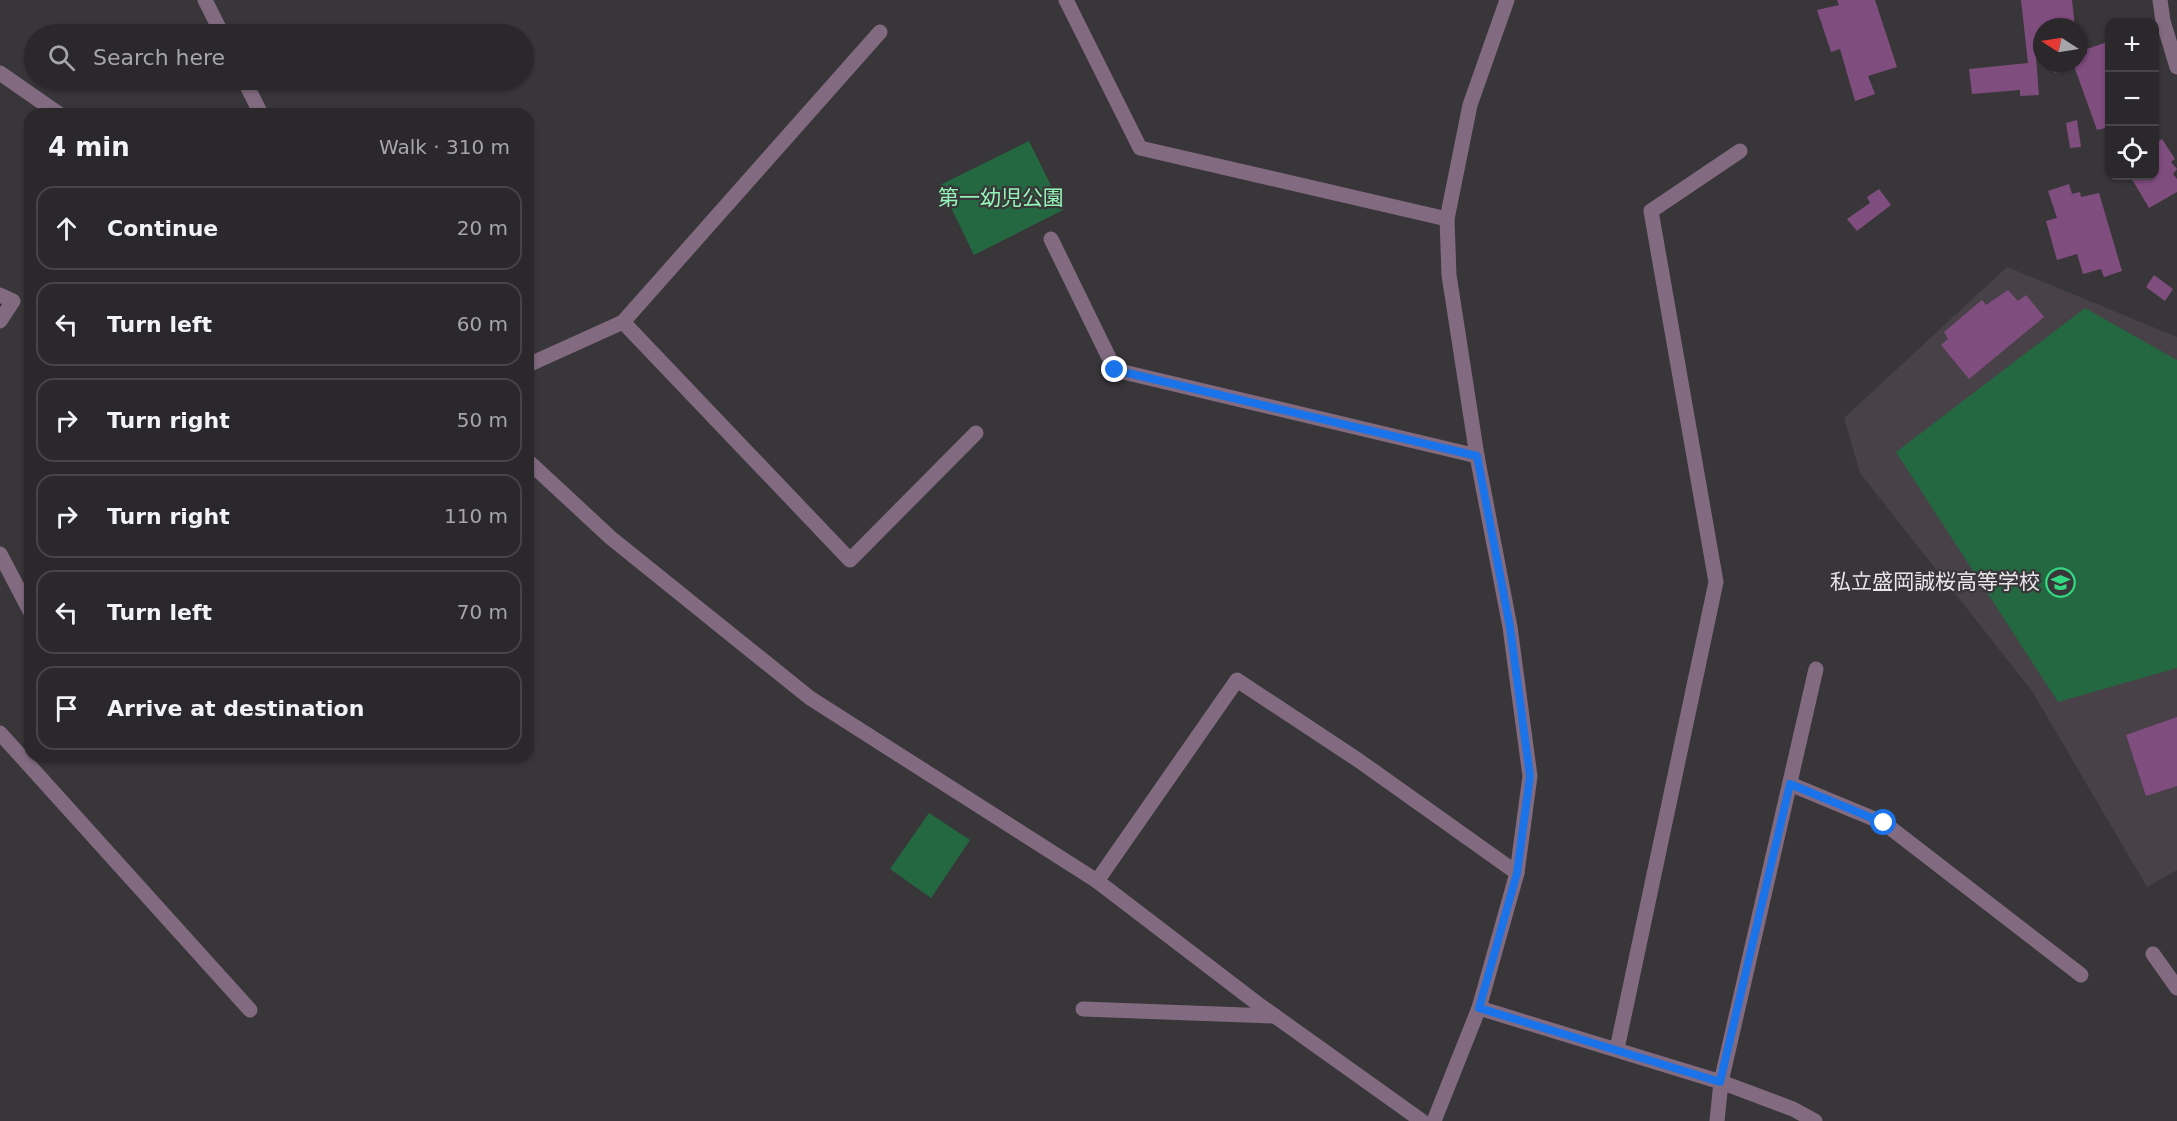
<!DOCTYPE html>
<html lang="en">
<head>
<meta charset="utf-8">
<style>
	:root { --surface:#2b282b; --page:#333033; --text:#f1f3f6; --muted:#a6a6a9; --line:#474447 }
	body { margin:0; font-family:"DejaVu Sans","Noto Sans JP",sans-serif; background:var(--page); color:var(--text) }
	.controls { position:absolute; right:18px; top:18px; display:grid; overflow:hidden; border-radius:12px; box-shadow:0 2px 4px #0004 }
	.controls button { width:54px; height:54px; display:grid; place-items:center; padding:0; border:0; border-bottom:2px solid var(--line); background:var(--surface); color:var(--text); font:30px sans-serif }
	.compass { position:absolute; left:2033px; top:18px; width:54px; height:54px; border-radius:50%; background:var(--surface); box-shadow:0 2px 4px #0004; rotate:282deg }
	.stop { position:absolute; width:18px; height:18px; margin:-14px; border:4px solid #1a73e8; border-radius:50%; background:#fff }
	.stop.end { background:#1a73e8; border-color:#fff; box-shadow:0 2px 6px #0008 }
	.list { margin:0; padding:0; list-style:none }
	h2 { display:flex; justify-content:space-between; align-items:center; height:78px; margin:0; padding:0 24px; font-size:26px }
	h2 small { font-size:20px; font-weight:400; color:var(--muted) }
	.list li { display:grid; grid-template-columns:39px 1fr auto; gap:18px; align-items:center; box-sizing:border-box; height:84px; margin:0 12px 12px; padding:0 12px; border:2px solid var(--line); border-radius:18px }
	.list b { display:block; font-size:22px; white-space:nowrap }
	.list em { font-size:20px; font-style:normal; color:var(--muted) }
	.icon { flex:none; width:33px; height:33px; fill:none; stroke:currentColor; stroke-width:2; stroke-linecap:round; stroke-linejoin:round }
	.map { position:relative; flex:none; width:2177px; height:1121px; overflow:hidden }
	.search { position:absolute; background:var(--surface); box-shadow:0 2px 4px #0004; left:24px; top:24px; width:510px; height:66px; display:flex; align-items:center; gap:15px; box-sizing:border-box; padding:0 21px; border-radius:33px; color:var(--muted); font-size:22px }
	.panel { position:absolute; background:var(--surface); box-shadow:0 2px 4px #0004; left:24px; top:108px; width:510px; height:654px; border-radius:18px }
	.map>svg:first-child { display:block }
</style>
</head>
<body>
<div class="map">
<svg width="2177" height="1121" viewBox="0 0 2177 1121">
	<rect width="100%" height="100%" fill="#393639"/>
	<polygon fill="#484148" points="2007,267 2177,337 2177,870 2147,887 2032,691 1860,473 1844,418"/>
	<g fill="#236840">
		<polygon points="1029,141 1063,210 974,255 940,185"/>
		<polygon points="2085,308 2177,360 2177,668 2058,702 1896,452"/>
		<polygon points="929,813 970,840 931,898 890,869"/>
	</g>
	<g fill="#804d7f">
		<polygon points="1837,0 1875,0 1897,67 1868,76 1875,94 1855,101 1840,49 1831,52 1817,10 1839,5"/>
		<polygon points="2021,0 2072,0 2075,27 2042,27 2042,44 2035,45 2039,95 2020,96 2020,90 1972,94 1969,69 2028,63"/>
		<polygon points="2110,41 2110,127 2097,130 2073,63 2078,63 2078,58 2087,54 2087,49"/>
		<polygon points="2059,64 2060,71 2055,73 2052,66"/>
		<polygon points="2077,120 2081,147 2070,148 2066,123"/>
		<polygon points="2162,139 2175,159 2171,162 2177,169 2173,174 2177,179 2177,192 2149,208 2130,176 2154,176 2154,144"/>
		<polygon points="2069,184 2072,194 2080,192 2081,197 2099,193 2122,271 2104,277 2101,269 2083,274 2077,254 2057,260 2046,221 2057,218 2048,191"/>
		<polygon points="1879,189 1891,205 1857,231 1847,219 1870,203 1867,197"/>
		<polygon points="2154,275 2173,289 2165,301 2146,287"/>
		<polygon points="2008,290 2018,301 2026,295 2044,317 1969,379 1941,345 1948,339 1944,332 1982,300 1986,305"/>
		<polygon points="2177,717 2177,786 2146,796 2126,735"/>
	</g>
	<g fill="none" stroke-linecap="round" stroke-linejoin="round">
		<g stroke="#826b81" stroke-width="15">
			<polyline points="205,0 222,34"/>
			<polyline points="1066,0 1140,148 1447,219"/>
			<polyline points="2160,0 2163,21 2177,67"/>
			<polyline points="0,73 59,114"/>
			<polyline points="244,80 261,114"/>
			<polyline points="1051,239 1115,370 1477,456"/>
			<polyline points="0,295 13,301 0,321"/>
			<polyline points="623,322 850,560 976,433"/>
			<polyline points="528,365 623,322 880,32"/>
			<polyline points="528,461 611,538 810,698 1097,881 1258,1004 1422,1121"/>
			<polyline points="0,554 30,611"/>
			<polyline points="0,733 250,1010"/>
			<polyline points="1790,784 1884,823 2081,975"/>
			<polyline points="1097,881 1237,680 1358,760 1517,873"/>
			<polyline points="2153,954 2177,988"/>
			<polyline points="1479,1008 1721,1082 1793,1109 1815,1121"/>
			<polyline points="1083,1009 1275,1016"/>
			<polyline points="1617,1049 1716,582 1651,211 1740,151"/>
			<polyline points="1434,1121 1479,1008 1517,873 1530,776 1510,627 1477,456 1449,275 1447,219 1470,105 1507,0"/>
			<polyline points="1717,1121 1721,1082 1816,669"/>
		</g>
	</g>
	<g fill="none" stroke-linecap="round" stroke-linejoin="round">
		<polyline stroke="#1a73e8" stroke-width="8" points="1115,370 1477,456 1510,627 1530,776 1517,873 1479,1008 1720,1082 1790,784 1884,823"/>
	</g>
	<defs>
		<symbol id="school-ring" viewBox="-11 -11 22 22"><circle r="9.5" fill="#393639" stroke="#34d881" stroke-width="1.5"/><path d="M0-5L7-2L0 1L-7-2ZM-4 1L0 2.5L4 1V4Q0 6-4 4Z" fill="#34d881"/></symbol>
	</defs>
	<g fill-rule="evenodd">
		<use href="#school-ring" x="2044" y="566" width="33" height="33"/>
	</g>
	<g text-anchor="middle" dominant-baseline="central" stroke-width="4.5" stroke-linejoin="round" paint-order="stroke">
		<g font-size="21" fill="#93f4b5" stroke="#393639">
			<text x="1001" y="198">第一幼児公園</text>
		</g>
		<g font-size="21" fill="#e8e6e8" stroke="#393639" text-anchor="end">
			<text x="2040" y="582">私立盛岡誠桜高等学校</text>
		</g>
	</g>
</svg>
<div class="controls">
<button>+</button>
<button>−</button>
<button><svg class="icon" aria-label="locate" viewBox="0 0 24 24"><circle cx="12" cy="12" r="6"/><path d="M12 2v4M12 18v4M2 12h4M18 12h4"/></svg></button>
</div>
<svg class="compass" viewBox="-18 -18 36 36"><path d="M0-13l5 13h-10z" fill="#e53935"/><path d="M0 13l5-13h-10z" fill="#a6a6a9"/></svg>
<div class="stop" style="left:1884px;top:823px"></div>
<div class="stop end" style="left:1115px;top:370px"></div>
<div class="search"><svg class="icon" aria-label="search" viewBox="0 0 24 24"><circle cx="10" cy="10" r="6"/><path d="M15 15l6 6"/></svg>Search here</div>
<section class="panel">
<h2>4 min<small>Walk · 310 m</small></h2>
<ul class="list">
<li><svg class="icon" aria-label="ahead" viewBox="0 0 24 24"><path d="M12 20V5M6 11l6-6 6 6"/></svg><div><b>Continue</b></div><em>20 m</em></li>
<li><svg class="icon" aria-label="left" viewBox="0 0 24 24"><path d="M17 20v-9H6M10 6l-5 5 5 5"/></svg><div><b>Turn left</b></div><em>60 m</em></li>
<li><svg class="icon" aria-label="right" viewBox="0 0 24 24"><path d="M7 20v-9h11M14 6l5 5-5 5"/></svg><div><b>Turn right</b></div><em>50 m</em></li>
<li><svg class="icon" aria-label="right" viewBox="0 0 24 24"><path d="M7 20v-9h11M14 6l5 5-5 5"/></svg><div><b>Turn right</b></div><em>110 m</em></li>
<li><svg class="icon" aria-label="left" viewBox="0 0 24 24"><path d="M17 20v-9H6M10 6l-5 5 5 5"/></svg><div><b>Turn left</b></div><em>70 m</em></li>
<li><svg class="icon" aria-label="arrive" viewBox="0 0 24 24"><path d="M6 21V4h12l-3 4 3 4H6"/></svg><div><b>Arrive at destination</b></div></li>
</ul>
</section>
</div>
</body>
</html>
